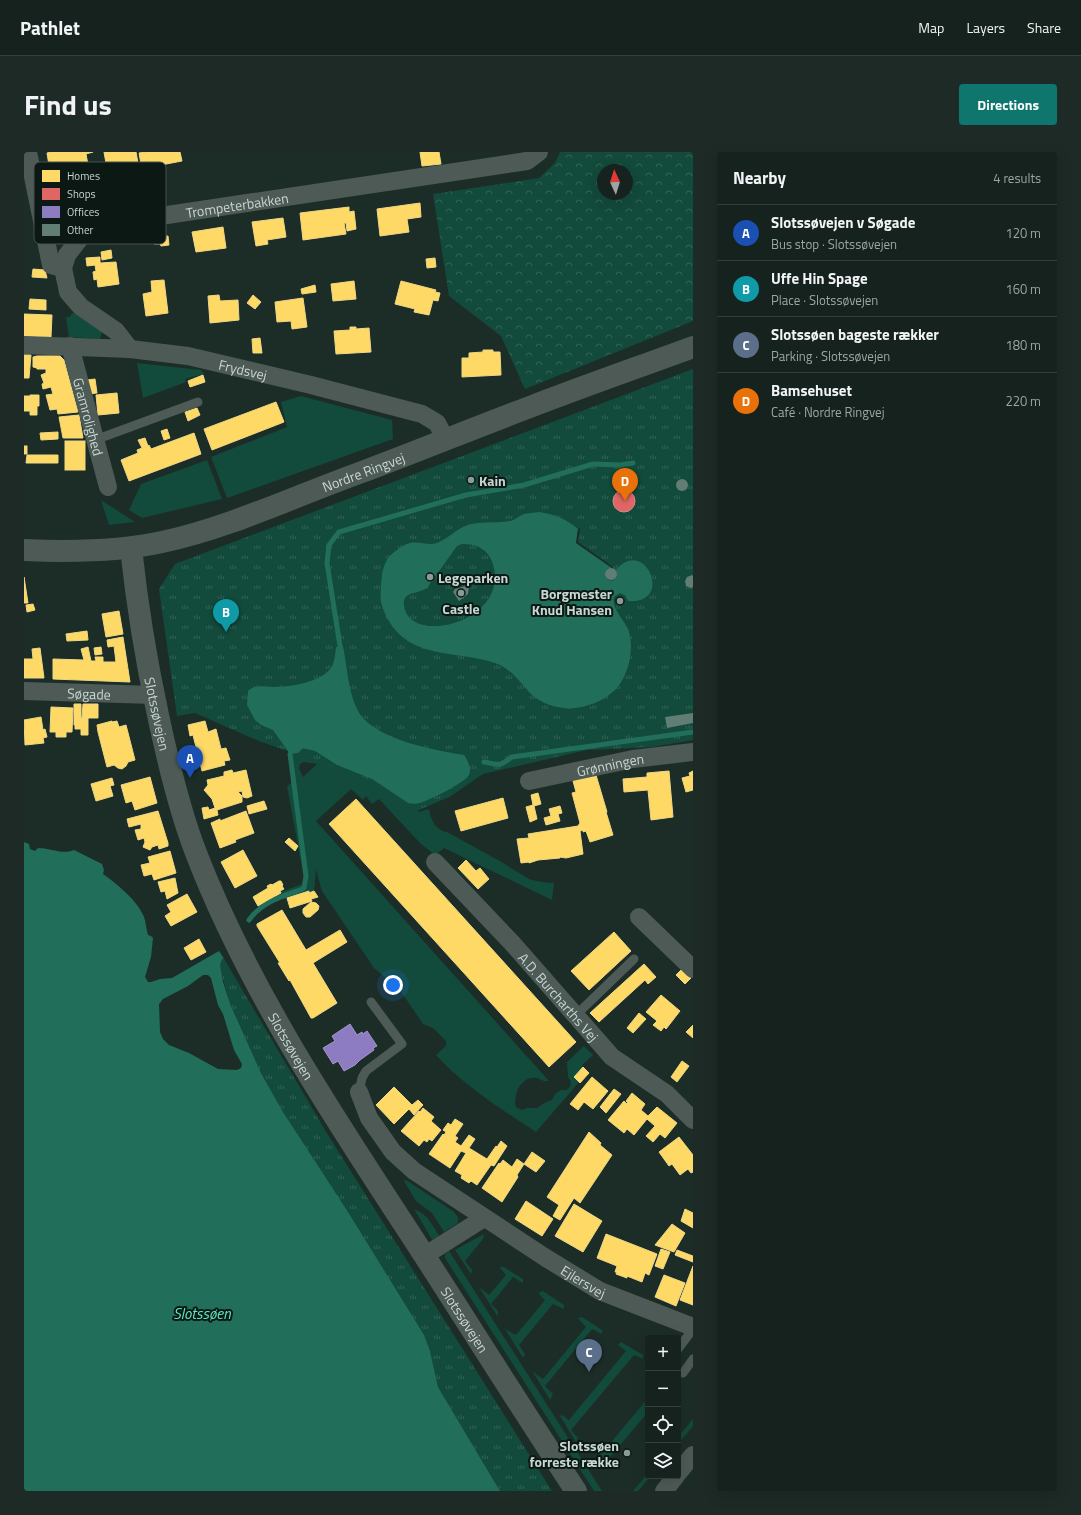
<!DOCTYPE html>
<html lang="en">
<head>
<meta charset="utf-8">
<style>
	:root { --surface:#15221d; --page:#1e2a26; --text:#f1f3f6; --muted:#9da4a4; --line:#343f3b; --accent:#0f766e }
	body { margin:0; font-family:"Titillium Web",sans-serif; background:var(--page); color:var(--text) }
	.controls { position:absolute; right:12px; bottom:12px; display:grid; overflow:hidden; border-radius:4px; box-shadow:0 4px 16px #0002 }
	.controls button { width:36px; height:36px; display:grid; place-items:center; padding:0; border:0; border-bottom:1px solid var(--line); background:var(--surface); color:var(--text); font:20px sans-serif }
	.compass { position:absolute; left:573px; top:12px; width:36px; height:36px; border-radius:50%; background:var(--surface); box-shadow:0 4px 16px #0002; rotate:356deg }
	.you { position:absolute; left:369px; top:833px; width:14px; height:14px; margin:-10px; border:3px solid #fff; border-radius:50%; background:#1a73e8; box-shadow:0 0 0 6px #1a73e833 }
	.badge { display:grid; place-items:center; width:26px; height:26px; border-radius:50%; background:var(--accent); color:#fff; font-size:13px; font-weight:700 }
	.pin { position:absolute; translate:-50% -33px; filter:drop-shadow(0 1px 2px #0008) }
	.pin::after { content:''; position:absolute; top:21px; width:14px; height:12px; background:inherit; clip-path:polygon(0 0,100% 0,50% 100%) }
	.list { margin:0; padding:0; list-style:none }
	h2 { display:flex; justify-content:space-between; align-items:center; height:52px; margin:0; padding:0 16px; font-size:17px }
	h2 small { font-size:13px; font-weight:400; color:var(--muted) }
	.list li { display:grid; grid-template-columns:26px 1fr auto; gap:12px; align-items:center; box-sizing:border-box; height:56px; padding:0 16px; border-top:1px solid var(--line) }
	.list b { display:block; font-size:15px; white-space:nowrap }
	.list p { margin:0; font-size:13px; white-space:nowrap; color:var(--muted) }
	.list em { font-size:13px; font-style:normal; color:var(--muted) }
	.icon { flex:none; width:22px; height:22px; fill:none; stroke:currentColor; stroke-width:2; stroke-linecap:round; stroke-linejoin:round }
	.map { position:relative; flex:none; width:669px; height:1339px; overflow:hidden; border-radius:4px }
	header { display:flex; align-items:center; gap:24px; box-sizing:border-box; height:56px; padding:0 20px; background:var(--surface); border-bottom:1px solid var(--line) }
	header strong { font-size:19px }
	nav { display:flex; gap:22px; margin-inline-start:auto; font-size:14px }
	.intro { display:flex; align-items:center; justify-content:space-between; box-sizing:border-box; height:96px; padding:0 24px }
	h1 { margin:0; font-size:28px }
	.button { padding:10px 18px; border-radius:4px; background:var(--accent); color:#fff; font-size:14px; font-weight:700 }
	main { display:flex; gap:24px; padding:0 24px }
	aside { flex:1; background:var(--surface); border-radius:4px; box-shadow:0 4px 16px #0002 }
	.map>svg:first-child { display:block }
</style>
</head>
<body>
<header>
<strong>Pathlet</strong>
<nav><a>Map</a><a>Layers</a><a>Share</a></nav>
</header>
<div class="intro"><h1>Find us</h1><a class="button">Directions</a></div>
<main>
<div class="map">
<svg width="669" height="1339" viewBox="0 0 669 1339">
	<defs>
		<pattern id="forest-crowns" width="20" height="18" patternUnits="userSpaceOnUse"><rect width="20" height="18" fill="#124a3b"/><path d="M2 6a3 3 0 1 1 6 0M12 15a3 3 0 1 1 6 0" fill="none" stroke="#336356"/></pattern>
		<pattern id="park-tufts" width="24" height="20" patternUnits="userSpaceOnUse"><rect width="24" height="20" fill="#124a3b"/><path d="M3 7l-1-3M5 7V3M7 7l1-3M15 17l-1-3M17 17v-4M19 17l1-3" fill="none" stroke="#336356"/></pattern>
	</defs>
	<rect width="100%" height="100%" fill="#1c2d27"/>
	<g fill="#124a3b" fill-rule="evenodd">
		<polygon points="48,161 51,162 78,180 76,187 45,185 42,165 46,165"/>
		<polygon points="113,211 177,218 180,222 161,227 162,230 119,246"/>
		<polygon points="277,244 368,268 369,287 203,346 187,305 263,275 257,250"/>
		<polygon points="183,308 198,347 118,366 105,358 117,332"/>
		<polygon points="77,348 111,370 85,373"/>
		<path d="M274 601 348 627 397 650 394 660 405 657C407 668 411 678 423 680L474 708 505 727 517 730 530 731 528 748 420 696 411 703 396 691 355 647 348 652 342 644 339 648 327 637 292 669 525 929C520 930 518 928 513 926 504 924 496 931 493 939 492 944 490 950 492 955L498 958 503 956H513L522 950 528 948 531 942 537 938H543L547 933 546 928 544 925 543 910 560 894 569 903 558 913 559 915 550 925 555 930 512 980C477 957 440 934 412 903L422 894V889L409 876 399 872 376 838 350 816 298 739 292 718 290 739 259 747 257 740 281 731 263 634 267 631V602ZM280 610 293 612 279 625 275 616 276 612Z"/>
		<polygon points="382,1028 430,1060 434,1065 434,1071 420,1080 408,1061 392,1049 380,1029"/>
		<path d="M390 1057C404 1062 408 1073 416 1085L410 1091Z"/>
		<polygon points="460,1082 459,1087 441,1109 448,1118 447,1122 431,1098"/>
		<polygon points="425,1099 578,1339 570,1339 421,1106 421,1102"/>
		<polygon points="478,1114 499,1127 499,1131 489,1125 467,1152 474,1159 474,1165 455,1135 465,1143 482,1123 476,1116"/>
		<polygon points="519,1139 540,1153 540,1157 529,1152 495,1193 501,1202 499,1206 481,1177 492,1183 521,1148 514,1141"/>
		<polygon points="558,1165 578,1178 578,1182 568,1177 521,1234 529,1242 526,1248 509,1220 519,1227 562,1175 554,1166"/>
		<polygon points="597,1190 619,1203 619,1207 610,1203 547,1278 554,1286 552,1290 536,1264 538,1263 545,1268 602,1199 594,1193"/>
		<polygon points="624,1246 624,1260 581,1311 578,1311 571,1295 579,1300"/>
		<polygon points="669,1267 669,1274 654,1292 654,1285"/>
		<polygon points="624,1321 624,1324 627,1324 614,1339 609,1339"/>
	</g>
	<path fill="url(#forest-crowns)" fill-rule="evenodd" d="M536 0H669V169L501 237 477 184 425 144 409 42 515 26 531 11ZM579 18H603V42H579Z"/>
	<g fill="url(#park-tufts)">
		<polygon points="669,217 669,588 628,595 563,598 459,622 427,644 395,658 384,652 344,627 235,589 171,561 153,564 135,437 151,412"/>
		<polygon points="199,805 304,983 528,1339 476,1339 414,1235 406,1199 259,960 237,921 207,854 197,821 196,813"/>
	</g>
	<g fill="#216f5a" fill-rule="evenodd">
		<path d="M515 360C529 362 543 367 554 377L552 391 588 416 583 417 581 421C581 427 585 430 590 428L593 422 592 418C621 383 651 453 604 449L602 444 596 441 590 445C587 455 600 468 604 477 611 495 605 523 592 537 570 559 531 564 507 542 495 530 488 517 471 511 444 502 414 504 389 492 373 484 361 467 357 450 356 445 357 439 357 435 358 420 359 407 373 398 377 395 381 392 386 391 395 389 405 394 413 391 423 387 429 380 439 375 453 368 471 372 486 369 491 368 495 364 500 362 504 361 510 361 515 360ZM438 392C453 392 464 397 469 412 486 468 392 493 381 458 380 455 379 449 381 446 385 440 396 441 403 436L433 394Z"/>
		<path d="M319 494C323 514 324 538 333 557 347 587 410 598 440 603 444 609 448 617 445 623 441 631 405 648 396 651 392 652 388 652 384 651L348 627 313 613 291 599 279 596 274 601 266 602 249 578 237 573 231 568 223 553 224 539C231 532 240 535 250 535 267 535 297 530 307 516 311 510 311 502 312 495Z"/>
		<path d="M0 690 5 692 6 697 11 699 14 696C27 696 38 703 50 698L78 712 80 718 79 722C93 732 113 748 120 765 122 770 122 777 124 783L127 784 129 786 127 805 121 825 124 830H127L136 827 148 826 195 799 199 805 196 813 199 830 207 854 237 921 259 960 324 1060 400 1183 406 1199 414 1235 476 1339H0ZM179 823H184L187 826 194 853 199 862 210 898 218 912 217 916 213 918 194 917 165 901 145 893 139 887 136 880 135 852 139 847 164 834Z"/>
	</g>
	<polygon fill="#1c2d27" points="556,376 554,390 589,415 588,416 552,391 554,377"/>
	<g fill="#ffd966" stroke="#eed886">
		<polygon points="27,0 69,0 62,2 64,13 61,14 62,16 36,21 35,24 31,26 28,24 26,20 23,1"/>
		<polygon points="80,0 112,0 114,11 83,17"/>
		<polygon points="122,0 156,0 158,9 137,13 137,15 118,18 115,1"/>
		<polygon points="396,0 415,0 417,12 398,14"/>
		<polygon points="396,51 397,65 383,67 385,80 356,84 353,57"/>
		<polygon points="325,55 325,60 330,59 332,77 323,79 322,71 320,71 322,82 279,88 276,61"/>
		<polygon points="259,66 262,85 243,88 244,92 232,94 228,70"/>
		<polygon points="199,75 202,96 172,100 168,80"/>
		<polygon points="144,84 145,93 137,94 136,92 130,92 130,85"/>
		<polygon points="87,98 88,106 78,108 77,100"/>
		<polygon points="76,105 76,111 92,110 95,132 74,135 73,127 70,128 69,120 72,119 71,113 63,114 62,106"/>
		<polygon points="411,106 412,115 403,116 402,107"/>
		<polygon points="9,117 21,118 23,126 8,125"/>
		<polygon points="140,128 144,161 122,164 119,142 128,140 127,129"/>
		<polygon points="330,129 332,147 309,149 307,132"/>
		<polygon points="377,129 412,138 411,140 416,141 414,149 409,148 405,163 390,160 391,157 371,152"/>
		<polygon points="291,133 292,140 278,142 277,137"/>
		<polygon points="195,143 196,149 214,148 215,168 186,171 184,144"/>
		<polygon points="229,143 237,150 231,157 223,151"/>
		<polygon points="279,146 283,175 268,177 267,169 253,170 251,150"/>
		<polygon points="6,147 22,148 22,158 5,157"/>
		<polygon points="0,162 28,163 27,185 0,184"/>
		<polygon points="326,175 332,175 332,177 345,176 347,200 312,202 310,179 326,178"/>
		<polygon points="236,186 238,201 229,201 228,187"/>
		<polygon points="459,198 469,198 469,200 476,200 477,223 438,225 438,206 445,206 445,201 459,200"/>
		<polygon points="0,203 7,203 5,226 0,226"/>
		<polygon points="13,204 36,204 40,208 54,260 34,262 33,257 26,258 22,243 29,242 27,235 19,237 18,232 20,231 17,223 22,221 22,217 13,217 13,216 9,215 9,205"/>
		<polygon points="179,223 181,230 166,235 164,229"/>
		<polygon points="71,227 73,241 65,242 63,228"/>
		<polygon points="93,241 95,261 74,263 72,243"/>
		<polygon points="6,243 15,243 15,254 13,254 13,263 6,263"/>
		<rect x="0" y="244" width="6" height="15"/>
		<polygon points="252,250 260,270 188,298 180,277"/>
		<polygon points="173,256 176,263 164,269 161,260"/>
		<polygon points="55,263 59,286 39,286 35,265"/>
		<polygon points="143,277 146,286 140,288 137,279"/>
		<polygon points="34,280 34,287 17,288 16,281"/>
		<polygon points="170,281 177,302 105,329 97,308 114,301 113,298 118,296 114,288 121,286 124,294 125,293 127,297"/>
		<rect x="41" y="289" width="20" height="29"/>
		<rect x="0" y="294" width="3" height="8"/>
		<polygon points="3,303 34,303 34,311 2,311"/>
		<polygon points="0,425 4,451 0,451"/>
		<polygon points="9,452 11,458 3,460 2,453"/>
		<polygon points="95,459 99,482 82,485 78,462"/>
		<polygon points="63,479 64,488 43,489 42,482"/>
		<polygon points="99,485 106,530 29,527 29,507 60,508 57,497 64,495 67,509 72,509 71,505 79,505 79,510 92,510 90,494 84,495 83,488"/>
		<polygon points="77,495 78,502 71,503 70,496"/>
		<polygon points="16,496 20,526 0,526 0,507 9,507 8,497"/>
		<polygon points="50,552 57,552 57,566 64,566 64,583 57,583 57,577 51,577 51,573 50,573"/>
		<polygon points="59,552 74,552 74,566 58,566"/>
		<polygon points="27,555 49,556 48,580 42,580 42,585 32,585 32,580 26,580"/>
		<polygon points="17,565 19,578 21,577 23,585 19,586 20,591 1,593 0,568"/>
		<polygon points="88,569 88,570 93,569 95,575 102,573 111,608 104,610 102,614 98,617 94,616 90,613 83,615 74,580 73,573"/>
		<polygon points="181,569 184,580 192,577 197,597 202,596 206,608 200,609 201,613 178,619 169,583 166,584 164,573"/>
		<polygon points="208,618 209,621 222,618 228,644 223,646 219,645 218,639 214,640 218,644 218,650 193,658 194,663 180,667 178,656 184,655 185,658 191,656 188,647 180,638 184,633 183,628 200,624 200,620"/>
		<polygon points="645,619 649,665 627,668 624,638 600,640 599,627 623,625 623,621"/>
		<polygon points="669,619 669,638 662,640 658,626 666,624 665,621"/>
		<polygon points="572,623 583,660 582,660 589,683 566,690 562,679 559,680 559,678 556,679 559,702 542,706 536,705 536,706 514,708 505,711 505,710 497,711 493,687 505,686 504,682 554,674 556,671 548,641 552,640 549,629"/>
		<polygon points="126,625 133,651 111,658 108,649 102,651 97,633"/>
		<polygon points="88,626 90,633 86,634 89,644 72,649 67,632"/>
		<polygon points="514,641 517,652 510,654 513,667 506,670 502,655 509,653 507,643"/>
		<polygon points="479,646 484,666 437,679 431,659"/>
		<polygon points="332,647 552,890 525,915 305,672"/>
		<polygon points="240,649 243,657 225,662 223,654"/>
		<polygon points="536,654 538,661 534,662 536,669 522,673 520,666 527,664 525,657"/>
		<polygon points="134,659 144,691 144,694 135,697 134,693 128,695 126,698 119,695 121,690 120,686 114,688 111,678 117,677 117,672 105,675 103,667"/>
		<polygon points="222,659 230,681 211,688 212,690 196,696 187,671 196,667 196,669"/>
		<polygon points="265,686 274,694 271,699 261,690"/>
		<polygon points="219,698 233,724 211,736 197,710"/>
		<polygon points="146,699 152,721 130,728 128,722 120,724 117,713 126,711 124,705"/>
		<polygon points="442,708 452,719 456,716 465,727 454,737 434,716"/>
		<polygon points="151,726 154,741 143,747 141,739 137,740 134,730"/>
		<polygon points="255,729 257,729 259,733 258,734 260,737 256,739 257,741 234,754 229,745 244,736 243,734 247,732 248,733"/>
		<polygon points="285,739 285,741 290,739 294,745 287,747 288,749 266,756 263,746"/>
		<polygon points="163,742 173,760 147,774 141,764 147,760 143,753"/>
		<polygon points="287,750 292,751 295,754 294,758 286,765 282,765 279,761 279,757"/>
		<polygon points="258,758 282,798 316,778 323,790 289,811 313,851 289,866 287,866 266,828 265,829 254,811 256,811 233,774 233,772"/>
		<polygon points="590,780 607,799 565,838 547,819"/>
		<polygon points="175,787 182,800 167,808 160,796"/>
		<polygon points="620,812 632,825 624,832 621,828 575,870 566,861"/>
		<polygon points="658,817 667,826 661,832 652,823"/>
		<polygon points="637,843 656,859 642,877 640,875 637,879 629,873 633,869 622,860"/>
		<polygon points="615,861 622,867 609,881 603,876"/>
		<polygon points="669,873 669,886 662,880"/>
		<polygon points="658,909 665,914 653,930 647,925"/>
		<polygon points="559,915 565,921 556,931 550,925"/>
		<polygon points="568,925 584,939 569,957 560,950 554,958 546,952"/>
		<polygon points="370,935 388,953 394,948 399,953 390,963 385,957 370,972 352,953"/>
		<polygon points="590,937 597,942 582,961 576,955"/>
		<polygon points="608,941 621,952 617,958 624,964 633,955 653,971 641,986 636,982 629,990 622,984 631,974 623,967 610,983 603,977 600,981 584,968 600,949 603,952 604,951 602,949"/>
		<polygon points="399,956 410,965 407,969 417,978 408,989 405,987 403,990 400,988 395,994 377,979 395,959 396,960"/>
		<polygon points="431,967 439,972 431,984 434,986 431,990 437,994 445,983 451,987 445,996 463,1007 472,994 473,995 477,989 483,994 470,1014 467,1013 453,1033 447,1029 445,1031 437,1026 438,1023 431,1019 442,1001 437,999 426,1016 405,1002 419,982 420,983 422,980 419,978 424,971 427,973"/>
		<polygon points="565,980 577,991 576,993 588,1003 556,1051 550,1046 536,1068 529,1064 535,1053 523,1045"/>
		<polygon points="655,985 669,1003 669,1020 667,1021 664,1017 656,1023 648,1012 645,1014 635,1000"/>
		<polygon points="508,1000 521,1009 512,1020 500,1012"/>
		<polygon points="493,1007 500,1012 493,1023 494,1025 478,1050 458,1036 475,1011 476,1012 479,1008 488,1015"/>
		<polygon points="502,1049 529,1067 518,1084 491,1067"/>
		<polygon points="550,1052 578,1069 559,1100 531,1084"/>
		<polygon points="661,1057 669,1061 669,1076 657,1069"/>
		<polygon points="648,1072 661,1081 650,1100 631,1093"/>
		<polygon points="582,1082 633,1102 625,1123 621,1121 618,1130 603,1124 603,1126 592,1122 593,1120 591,1120 593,1114 573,1106"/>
		<polygon points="637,1097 646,1100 639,1117 631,1114"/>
		<polygon points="653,1098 669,1104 669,1110 651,1103"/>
		<polygon points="669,1114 669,1153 656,1148"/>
		<polygon points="640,1123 661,1131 652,1154 631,1145"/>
	</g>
	<circle fill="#e06666" stroke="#d88886" cx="600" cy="349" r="11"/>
	<polygon fill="#8e7cc3" stroke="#9f97c7" points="326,872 333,883 338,880 339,882 343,879 353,894 349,896 350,898 336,908 331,913 320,919 314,909 309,912 299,896 311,889 308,884"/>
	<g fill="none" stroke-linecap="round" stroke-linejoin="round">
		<g stroke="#216f5a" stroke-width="5">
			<polyline points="316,494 303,411 305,393 315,380 442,343 500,333 569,312 596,313 609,311"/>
			<path d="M460 610C477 613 474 615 488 605L669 580"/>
			<path d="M225 768C237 751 256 745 276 738L280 736 282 724 266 602"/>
		</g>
	</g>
	<g fill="#617d74">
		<circle cx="658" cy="333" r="6"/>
		<circle cx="587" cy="422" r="6"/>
		<polygon points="668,423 669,424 669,435 667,436 662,434 661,429 663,425"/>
		<polygon points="441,434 445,435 444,442 435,449 429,440 431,437"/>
		<polygon points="669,561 669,571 643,576 641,565"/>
	</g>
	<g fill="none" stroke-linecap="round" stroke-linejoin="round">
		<g stroke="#4e5a56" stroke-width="9">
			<polyline points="71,288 174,250"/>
			<polyline points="551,864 610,807"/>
			<polyline points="335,940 338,926 342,919 378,892 347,850"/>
			<polyline points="654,1197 669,1177"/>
			<polyline points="659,1221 669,1207"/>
		</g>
		<g stroke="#4e5a56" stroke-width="18">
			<polyline points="4,0 27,113 39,116"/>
			<path id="s1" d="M0 193 106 197 164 204 287 233 398 262 413 271 422 288"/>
			<path id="s2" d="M46 194 84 335"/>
			<path id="s3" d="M106 197 92 179 57 155 44 140 39 116 43 103 57 85 77 73 503 9 515 0"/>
			<path id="s4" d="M0 539 130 543"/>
			<path id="s5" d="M505 629 609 607 669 600"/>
			<path id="s6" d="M411 710 488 791 588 905 643 942 669 968"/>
			<polyline points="615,765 669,817"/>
			<path id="s7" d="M335 940 345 966 369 1000 390 1019 522 1106 576 1139 669 1175"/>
			<polyline points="400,1104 460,1066"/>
			<polyline points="654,1321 669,1303"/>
			<polyline points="640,1339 652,1324"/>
		</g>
		<g stroke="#4e5a56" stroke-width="22">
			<path id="s8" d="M107 396C113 452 122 508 134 563 144 610 155 657 172 701 224 836 306 959 385 1080 441 1166 495 1253 552 1339"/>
			<path id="s9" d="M0 398C45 400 93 400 138 390 207 375 271 344 338 320 394 299 450 276 506 255 560 234 615 215 669 195"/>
		</g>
	</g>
	<g fill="#8b9c96" stroke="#0c1814" stroke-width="1.5">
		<circle cx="447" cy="328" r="4"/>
		<circle cx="406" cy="425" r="4"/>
		<circle cx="437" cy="441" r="4"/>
		<circle cx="596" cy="449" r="4"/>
		<circle cx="603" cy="1301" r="4"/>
	</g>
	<g text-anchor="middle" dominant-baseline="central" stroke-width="4" stroke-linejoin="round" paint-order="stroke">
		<g font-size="14" fill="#c7d7d1" stroke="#0c1814">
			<text stroke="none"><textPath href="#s3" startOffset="307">Trompeterbakken</textPath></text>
			<text stroke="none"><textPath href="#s1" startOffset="221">Frydsvej</textPath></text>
			<text stroke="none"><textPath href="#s2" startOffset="73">Gramrolighed</textPath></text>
			<text stroke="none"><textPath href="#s9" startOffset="352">Nordre Ringvej</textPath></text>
			<text stroke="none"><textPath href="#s4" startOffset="65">Søgade</textPath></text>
			<text stroke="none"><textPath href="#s8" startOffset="168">Slotssøvejen</textPath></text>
			<text stroke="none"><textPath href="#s5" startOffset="83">Grønningen</textPath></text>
			<text stroke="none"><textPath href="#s6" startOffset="183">A.D. Burcharths Vej</textPath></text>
			<text stroke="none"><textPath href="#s8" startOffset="528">Slotssøvejen</textPath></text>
			<text stroke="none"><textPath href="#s7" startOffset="300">Ejlersvej</textPath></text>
			<text stroke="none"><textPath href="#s8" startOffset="852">Slotssøvejen</textPath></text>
		</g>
		<g font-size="14" font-weight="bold" fill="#c7d7d1" stroke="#0c1814" text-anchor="start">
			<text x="455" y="328">Kain</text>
			<text x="414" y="425">Legeparken</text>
			<text x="588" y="441" text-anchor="end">Borgmester<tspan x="588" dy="16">Knud Hansen</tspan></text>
			<text x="437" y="456" text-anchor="middle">Castle</text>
			<text x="595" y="1293" text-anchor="end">Slotssøen<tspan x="595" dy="16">forreste række</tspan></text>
		</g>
		<g font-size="15" font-style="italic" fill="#5becc4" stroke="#0c1814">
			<text x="178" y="1161">Slotssøen</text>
		</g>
	</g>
	<rect x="10" y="10" width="132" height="82" rx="6" fill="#0c1814" stroke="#44514d" stroke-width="1"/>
	<rect x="18" y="18" width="18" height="12" fill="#ffd966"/>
	<rect x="18" y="36" width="18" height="12" fill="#e06666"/>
	<rect x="18" y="54" width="18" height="12" fill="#8e7cc3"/>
	<rect x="18" y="72" width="18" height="12" fill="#617d74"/>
	<g font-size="11" fill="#c7d7d1">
		<text x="43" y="28">Homes</text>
		<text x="43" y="46">Shops</text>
		<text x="43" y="64">Offices</text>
		<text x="43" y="82">Other</text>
	</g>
</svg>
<div class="controls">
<button>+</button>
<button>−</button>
<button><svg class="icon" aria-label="locate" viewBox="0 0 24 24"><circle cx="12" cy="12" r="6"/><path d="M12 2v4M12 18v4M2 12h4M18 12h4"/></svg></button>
<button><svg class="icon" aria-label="layers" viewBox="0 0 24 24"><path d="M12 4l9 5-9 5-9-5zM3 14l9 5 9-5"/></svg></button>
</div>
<svg class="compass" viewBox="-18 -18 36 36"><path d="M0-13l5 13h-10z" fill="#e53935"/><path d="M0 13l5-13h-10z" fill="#9da4a4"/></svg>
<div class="you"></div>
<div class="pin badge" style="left:166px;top:626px;background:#1a4fb4">A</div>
<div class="pin badge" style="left:202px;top:480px;background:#0f9aa8">B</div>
<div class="pin badge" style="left:565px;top:1220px;background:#5c6f8a">C</div>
<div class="pin badge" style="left:601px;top:349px;background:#e8710a">D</div>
</div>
<aside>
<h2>Nearby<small>4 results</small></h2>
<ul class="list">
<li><span class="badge" style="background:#1a4fb4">A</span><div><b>Slotssøvejen v Søgade</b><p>Bus stop · Slotssøvejen</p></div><em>120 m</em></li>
<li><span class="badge" style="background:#0f9aa8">B</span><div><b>Uffe Hin Spage</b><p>Place · Slotssøvejen</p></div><em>160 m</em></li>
<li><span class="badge" style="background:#5c6f8a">C</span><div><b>Slotssøen bageste rækker</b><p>Parking · Slotssøvejen</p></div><em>180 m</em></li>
<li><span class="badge" style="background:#e8710a">D</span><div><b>Bamsehuset</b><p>Café · Nordre Ringvej</p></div><em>220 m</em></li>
</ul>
</aside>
</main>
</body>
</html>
